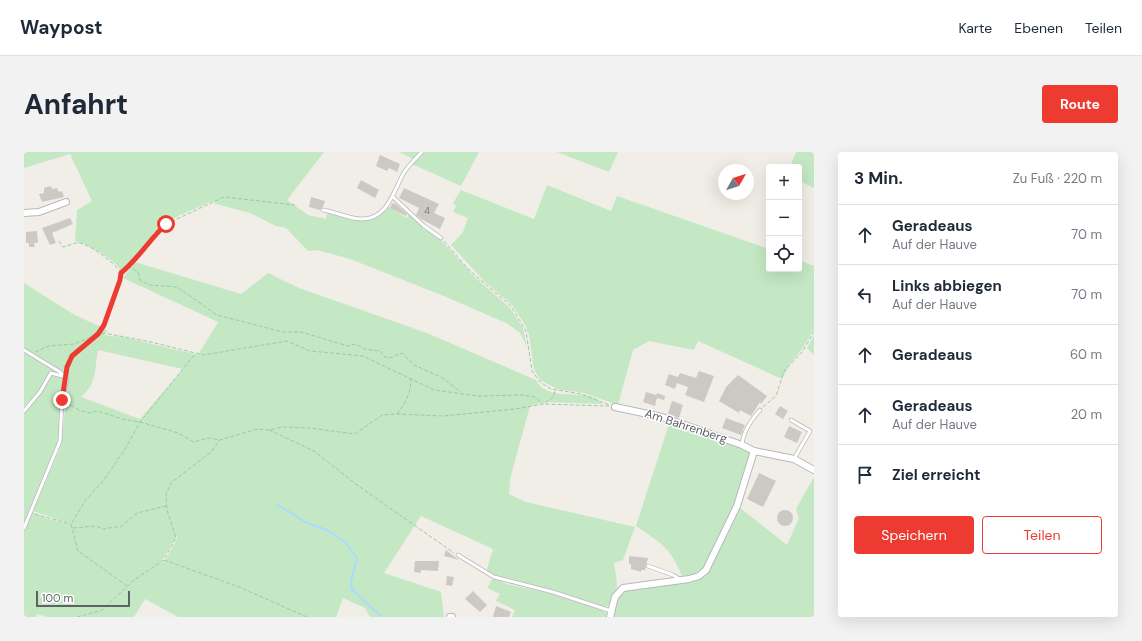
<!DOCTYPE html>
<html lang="de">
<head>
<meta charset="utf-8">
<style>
	:root { --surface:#fff; --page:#f2f2f3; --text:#1f2937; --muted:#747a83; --line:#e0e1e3; --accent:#ed3b31 }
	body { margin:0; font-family:"DM Sans",sans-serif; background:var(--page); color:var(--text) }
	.controls { position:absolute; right:12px; top:12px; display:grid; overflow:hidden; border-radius:4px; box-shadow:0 4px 16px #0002 }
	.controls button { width:36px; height:36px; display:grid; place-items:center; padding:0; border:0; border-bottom:1px solid var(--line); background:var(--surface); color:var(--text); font:20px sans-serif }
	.compass { position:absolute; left:694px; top:12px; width:36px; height:36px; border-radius:50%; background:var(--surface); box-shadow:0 4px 16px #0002; rotate:51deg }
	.scale { position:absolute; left:12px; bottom:10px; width:94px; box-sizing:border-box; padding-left:4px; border:2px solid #5e6267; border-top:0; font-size:11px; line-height:14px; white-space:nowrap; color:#5e6267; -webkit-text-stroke:3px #fff; paint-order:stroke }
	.stop { position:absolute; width:12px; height:12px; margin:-9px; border:3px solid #ed3b31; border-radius:50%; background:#fff }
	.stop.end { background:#ed3b31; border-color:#fff; box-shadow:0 1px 4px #0008 }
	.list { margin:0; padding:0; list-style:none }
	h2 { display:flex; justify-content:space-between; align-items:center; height:52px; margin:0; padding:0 16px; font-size:17px }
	h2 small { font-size:13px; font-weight:400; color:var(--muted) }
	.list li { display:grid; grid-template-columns:26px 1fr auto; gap:12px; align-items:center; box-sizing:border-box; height:60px; padding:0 16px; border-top:1px solid var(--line) }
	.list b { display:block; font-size:15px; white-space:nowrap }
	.list p { margin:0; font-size:13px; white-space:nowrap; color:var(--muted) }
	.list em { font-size:13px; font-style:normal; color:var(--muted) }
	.actions { display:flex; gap:8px; padding:12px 16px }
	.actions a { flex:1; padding:9px 0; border:1px solid var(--accent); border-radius:4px; text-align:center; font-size:14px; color:var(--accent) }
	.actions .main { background:var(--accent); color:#fff }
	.icon { flex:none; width:22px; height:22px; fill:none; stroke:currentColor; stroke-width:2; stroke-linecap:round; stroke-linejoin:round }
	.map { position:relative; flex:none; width:790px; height:465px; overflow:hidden; border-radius:4px }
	header { display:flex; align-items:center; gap:24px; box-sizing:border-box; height:56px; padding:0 20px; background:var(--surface); border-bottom:1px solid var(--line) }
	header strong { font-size:19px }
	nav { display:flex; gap:22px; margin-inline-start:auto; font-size:14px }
	.intro { display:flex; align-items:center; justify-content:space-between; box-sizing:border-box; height:96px; padding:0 24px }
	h1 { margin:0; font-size:28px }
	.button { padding:10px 18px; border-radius:4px; background:var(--accent); color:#fff; font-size:14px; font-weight:700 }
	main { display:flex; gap:24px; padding:0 24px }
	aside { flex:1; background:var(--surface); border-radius:4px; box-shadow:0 4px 16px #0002 }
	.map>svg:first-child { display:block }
</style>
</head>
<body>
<header>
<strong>Waypost</strong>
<nav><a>Karte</a><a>Ebenen</a><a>Teilen</a></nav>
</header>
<div class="intro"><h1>Anfahrt</h1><a class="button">Route</a></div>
<main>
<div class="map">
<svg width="790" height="465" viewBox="0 0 790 465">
	<rect width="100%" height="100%" fill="#f1eee7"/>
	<g fill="#c4e8c3" fill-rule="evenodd">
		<path d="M0 0H300L263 48 284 63 302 67 303 59 340 69 352 66 365 55 383 66 385 62 401 77 417 88 450 124 486 156 499 176 503 195 496 181 484 172 420 144 326 107 293 98 284 99 262 76 252 74 226 61 192 52 189 49 154 64 130 80 99 123C96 110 64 92 51 89L53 58 68 49 46 2 0 16Z"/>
		<polygon points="375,0 396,0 389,7"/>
		<polygon points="400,0 455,0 437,34 388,12"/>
		<polygon points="533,0 594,0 585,20"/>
		<polygon points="772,0 790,0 790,36 775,29 775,15 766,15"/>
		<polygon points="523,33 587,59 593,44 745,97 745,117 775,117 775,108 790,114 790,178 778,197 766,212 758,227 674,189 670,198 625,189 609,198 594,253 560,241 533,237 516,228 510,217 505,183 501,173 488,153 460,129 427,93 439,80 444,66 429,60 432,54 429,51 437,38 510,67"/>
		<path d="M111 110 217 142 244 121 275 136 403 181 512 228C522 249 553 238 571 246 574 247 576 250 578 252L520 250 506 254 486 327 485 342 502 350 611 375 599 408 590 411C592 425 598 447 582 455L462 421 469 397 397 364 360 421 417 440 420 465H346L341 456 319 446 312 465H154L121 447 110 465H23L13 462 12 465H0V378L8 360 24 367 46 372 9 359 37 294 43 240 41 239 33 294 0 372V260L10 247H7L0 255V131L49 162 83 178 80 183 99 185 174 203 194 170 99 126ZM74 198 159 217 116 267 57 245C74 230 70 218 74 198ZM153 384V387L141 409 136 412Z"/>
		<polygon points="790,183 790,203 783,196"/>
		<path d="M646 269 725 299 727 302 712 355 682 414 670 422 658 424C646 395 637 391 612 374Z"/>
		<polygon points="790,325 790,465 588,465 592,446 599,438 678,424 715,355 763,393 775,366 772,357"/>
		<polygon points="469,426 483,432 529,442 575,457 581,460 584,465 488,465 491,458 472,449 476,442 463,436"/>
	</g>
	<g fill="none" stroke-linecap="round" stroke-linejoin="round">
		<polyline stroke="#a8dbff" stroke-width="2" points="252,352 283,371 303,378 321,390 333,406 327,429 328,438 358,465"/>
	</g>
	<g fill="#ccc9c4">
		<polygon points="356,3 376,12 373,20 365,16 363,19 352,14"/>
		<polygon points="337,28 355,38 351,46 333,36"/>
		<polygon points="27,34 28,37 33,36 35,40 38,39 40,45 18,50 15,42 20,41 20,36"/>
		<polygon points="380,36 415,52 410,61 421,66 416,77 397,67 392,63 395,56 375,46"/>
		<polygon points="287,45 301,49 299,55 296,58 285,55"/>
		<polygon points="368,51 372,52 383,62 382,64 366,56"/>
		<polygon points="46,66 49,72 28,81 32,91 26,93 18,76"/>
		<polygon points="13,79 14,91 10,91 11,95 5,95 5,91 2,91 2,80"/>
		<polygon points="675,219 690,224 680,250 661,243 664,235 653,231 651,237 641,233 645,222 654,225 656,221 672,226"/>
		<polygon points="714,223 743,244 737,252 736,250 727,264 716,258 715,261 695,249 702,235"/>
		<polygon points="622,240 632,243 633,241 641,244 640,248 633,246 631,254 619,250"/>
		<polygon points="648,249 659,253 655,266 644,262"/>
		<polygon points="756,254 764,259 759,267 751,262"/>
		<polygon points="702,266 721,273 717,283 698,276"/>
		<polygon points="765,274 778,280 773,291 760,285"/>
		<polygon points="735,321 752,329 739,355 723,347"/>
		<circle cx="761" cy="366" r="8"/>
		<polygon points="422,398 435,408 420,404"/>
		<polygon points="605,404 624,406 621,418 617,418 617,420 607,417 607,412 605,412"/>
		<polygon points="391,409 415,409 414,419 397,418 397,421 390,420"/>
		<polygon points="423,424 430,425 428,434 422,433"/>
		<polygon points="449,439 463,453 456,460 441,447"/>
		<polygon points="472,454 487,460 485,465 469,465"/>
	</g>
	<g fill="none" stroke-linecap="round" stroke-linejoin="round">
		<defs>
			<g id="lane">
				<polyline points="369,45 400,74 417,86"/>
				<path d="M299 58C312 60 325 67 338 67 365 67 370 36 381 19 386 12 392 6 398 0"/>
				<polyline points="0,198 36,220 43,227 38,248 36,289 0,376"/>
				<polyline points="0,259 16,240 27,221 38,224"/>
				<polyline points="767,268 786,279 770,307"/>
				<path d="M718 293C719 279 727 268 736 258"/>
				<polyline points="434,403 470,425 529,440 587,459"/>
				<polyline points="624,414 649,423 657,428"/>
			</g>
			<g id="street">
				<polyline points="0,61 15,60 42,50"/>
				<polyline points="591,255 638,265 718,293 730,299 770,307 790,318"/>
				<polyline points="426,465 428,465"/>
				<polyline points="586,465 591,445 599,436 665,427 675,424 682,418 713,354 730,299"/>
			</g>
		</defs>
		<use href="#lane" stroke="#b7b9bd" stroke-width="4.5"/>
		<use href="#street" stroke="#b7b9bd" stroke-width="8"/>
		<g stroke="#9cc9a8" stroke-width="1" stroke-dasharray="4 2" stroke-linecap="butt">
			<path d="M35 89 39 95C44 94 49 91 54 91 65 91 90 111 97 120 98 134 83 169 75 181"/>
			<polyline points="420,89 444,117 487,154 502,179 508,219 516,230 527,237 558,242 585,253"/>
			<polyline points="104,114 114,120 116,128 126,133 153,135 193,163 259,180 277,180 324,194 331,192 341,197 356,199 361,205 366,206 378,201 390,213 417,225 437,240"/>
			<polyline points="97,120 114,104 129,84 142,72 200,45 271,53"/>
			<polyline points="11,200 25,194 50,192 72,183"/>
			<path d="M42 219C45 203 64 184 80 181L127 190 179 203 263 189 286 199 339 204 410 238 454 244 500 243 511 245 519 252"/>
			<polyline points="42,250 55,258 65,261 74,259 98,267 116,270 154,281 170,290 185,286 196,288 233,277 245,278 258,275 286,276 331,282 358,263 373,262 419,264 491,257 519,252 585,254"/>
			<polyline points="521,251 529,245 531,239"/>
			<polyline points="739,255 752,244 760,219 778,200 790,180"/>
			<path d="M373 262C382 250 387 241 387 226"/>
			<polyline points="245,278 290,299 333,333 430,401"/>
			<polyline points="11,362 46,372"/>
			<polyline points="49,376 72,374 79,377 98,374 113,361 142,354"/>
			<polyline points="140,408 215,435 283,465"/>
			<polyline points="103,434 54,399 47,372 61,349 79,329 100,299 116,270 171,202"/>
			<polyline points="53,465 78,458 110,428 140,408 152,386 143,358 142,342 148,330 187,300 196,288"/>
		</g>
		<use href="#lane" stroke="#fff" stroke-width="3"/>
		<use href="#street" stroke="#fff" stroke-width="6"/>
	</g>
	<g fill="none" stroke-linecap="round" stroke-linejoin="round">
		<path stroke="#ed3b31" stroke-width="5" d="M38 248 43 215 48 204 74 182 80 173 96 128 97 121C114 107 126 87 142 72"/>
	</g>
	<g text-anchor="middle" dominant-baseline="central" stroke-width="3" stroke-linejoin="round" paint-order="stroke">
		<g font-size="10" fill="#7a7c7e">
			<text x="403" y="58">4</text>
		</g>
		<g font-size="12" fill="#5e6267" stroke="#fff">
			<text transform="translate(662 274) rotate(18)">Am Bahrenberg</text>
		</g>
	</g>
</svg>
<div class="controls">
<button>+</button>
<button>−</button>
<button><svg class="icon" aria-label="locate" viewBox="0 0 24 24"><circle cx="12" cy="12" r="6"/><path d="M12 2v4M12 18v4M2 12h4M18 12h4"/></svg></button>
</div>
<svg class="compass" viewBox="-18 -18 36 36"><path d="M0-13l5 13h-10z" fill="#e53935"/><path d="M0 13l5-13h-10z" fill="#747a83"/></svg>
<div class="scale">100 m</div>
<div class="stop" style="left:142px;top:72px"></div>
<div class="stop end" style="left:38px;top:248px"></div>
</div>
<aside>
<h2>3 Min.<small>Zu Fuß · 220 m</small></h2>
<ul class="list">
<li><svg class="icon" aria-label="ahead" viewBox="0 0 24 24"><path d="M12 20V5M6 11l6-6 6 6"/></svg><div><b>Geradeaus</b><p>Auf der Hauve</p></div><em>70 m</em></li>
<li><svg class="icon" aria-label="left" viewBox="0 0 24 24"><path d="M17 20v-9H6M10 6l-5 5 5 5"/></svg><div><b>Links abbiegen</b><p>Auf der Hauve</p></div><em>70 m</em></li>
<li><svg class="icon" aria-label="ahead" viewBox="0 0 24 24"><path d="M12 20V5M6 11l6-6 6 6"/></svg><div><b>Geradeaus</b></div><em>60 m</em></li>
<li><svg class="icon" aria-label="ahead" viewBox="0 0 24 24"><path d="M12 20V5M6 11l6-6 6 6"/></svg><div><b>Geradeaus</b><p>Auf der Hauve</p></div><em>20 m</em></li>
<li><svg class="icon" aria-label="arrive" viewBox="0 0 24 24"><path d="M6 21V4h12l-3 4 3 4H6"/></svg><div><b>Ziel erreicht</b></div></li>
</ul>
<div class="actions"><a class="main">Speichern</a><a>Teilen</a></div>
</aside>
</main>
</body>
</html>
